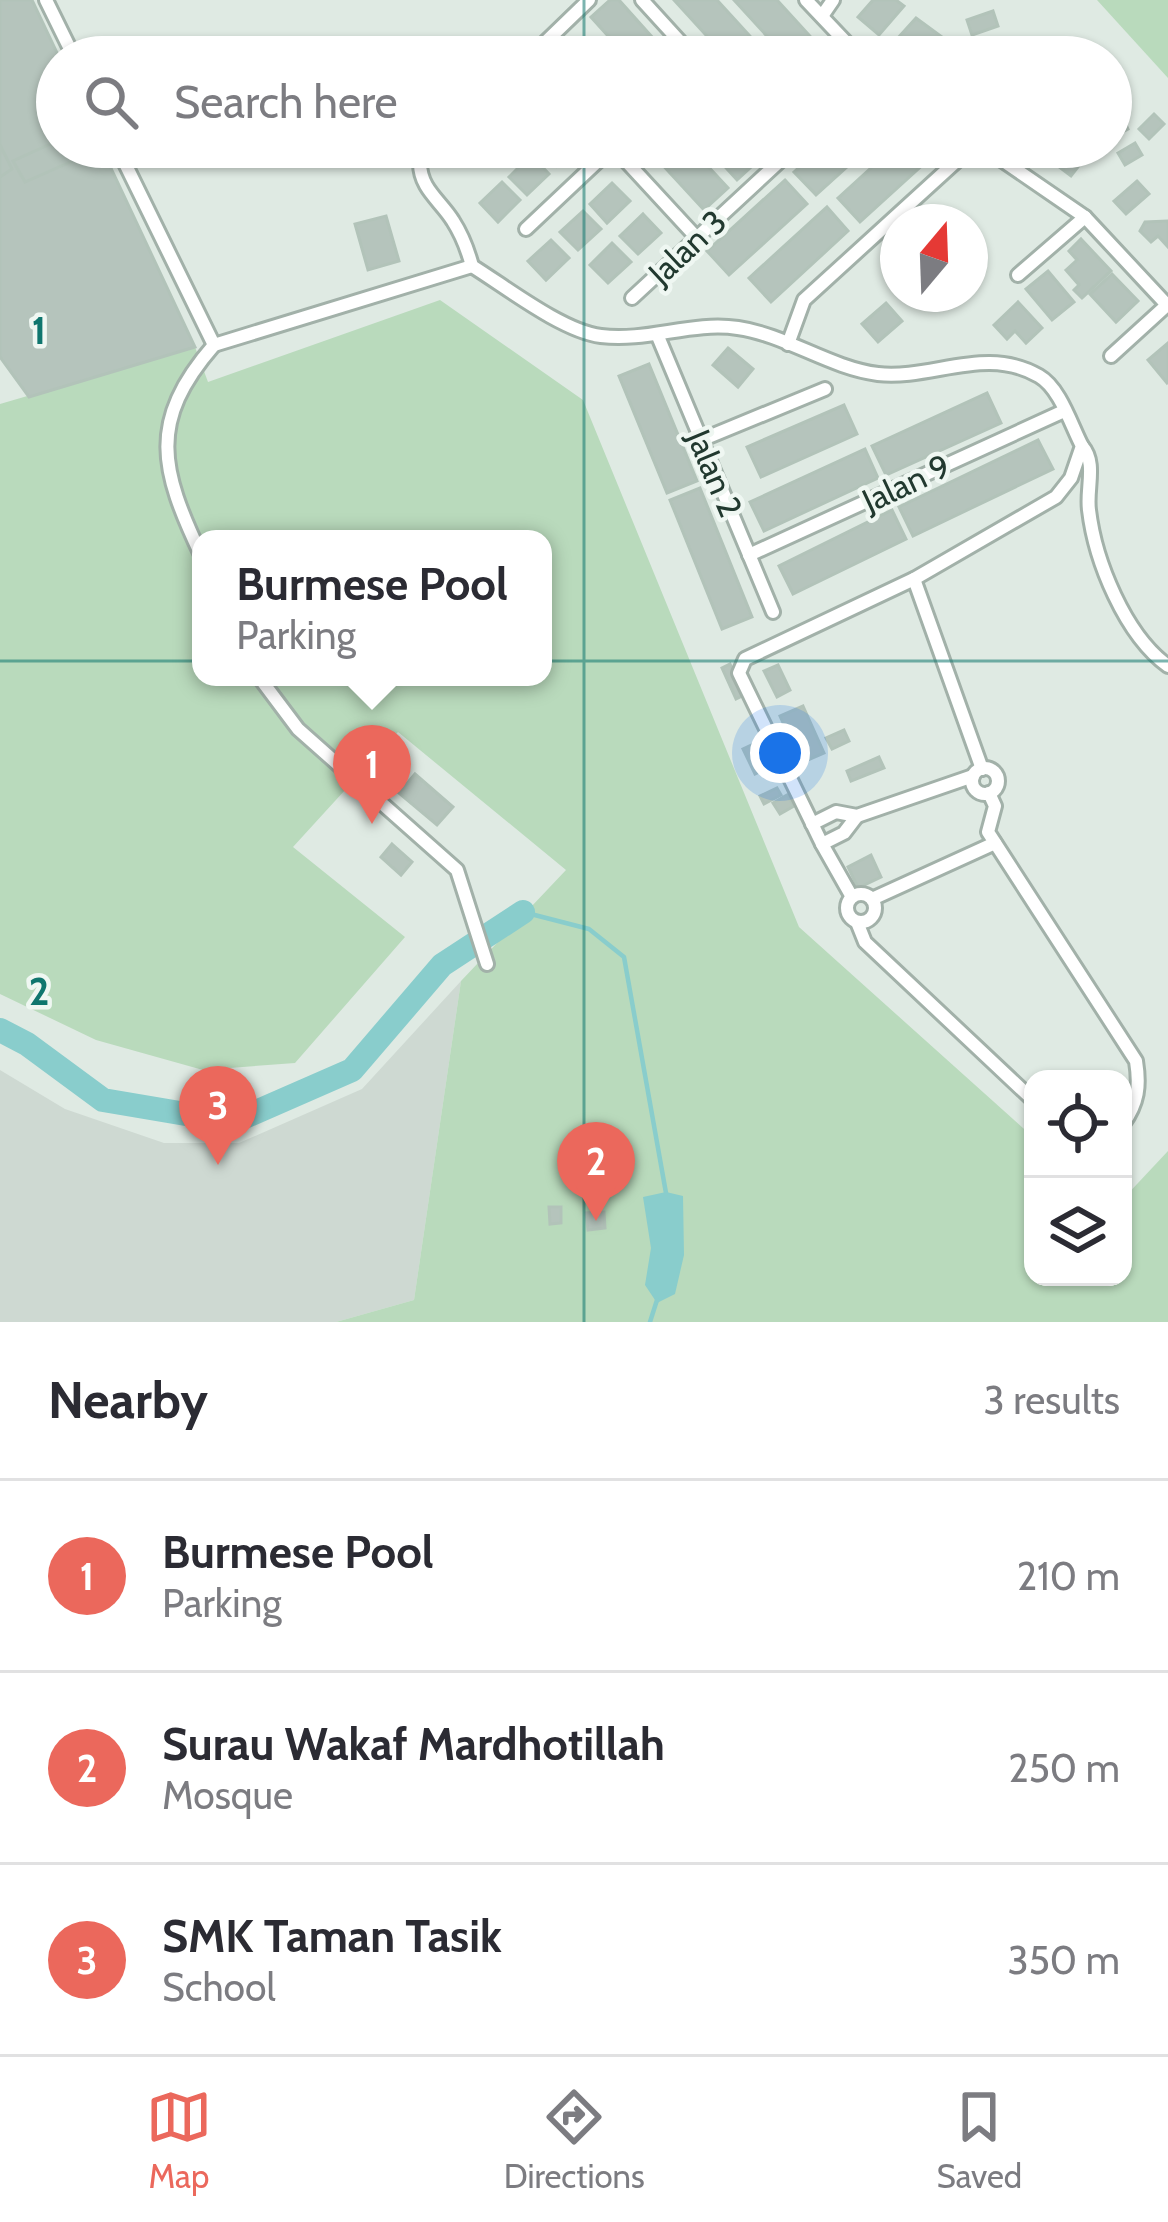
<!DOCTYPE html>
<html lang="en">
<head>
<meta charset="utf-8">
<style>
	:root { --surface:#fff; --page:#f2f2f3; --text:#2b2b33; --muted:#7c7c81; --line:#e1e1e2; --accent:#eb685c }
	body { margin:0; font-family:Cabin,sans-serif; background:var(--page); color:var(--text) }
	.controls { position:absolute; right:36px; bottom:36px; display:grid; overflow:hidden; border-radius:24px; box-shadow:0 3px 9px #0004 }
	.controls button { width:108px; height:108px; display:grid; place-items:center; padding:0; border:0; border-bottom:3px solid var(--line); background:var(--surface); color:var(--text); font:60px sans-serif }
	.compass { position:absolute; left:880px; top:204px; width:108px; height:108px; border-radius:50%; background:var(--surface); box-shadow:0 3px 9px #0004; rotate:19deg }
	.you { position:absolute; left:780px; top:753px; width:42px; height:42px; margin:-30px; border:9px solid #fff; border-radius:50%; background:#1a73e8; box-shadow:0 0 0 18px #1a73e833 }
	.badge { display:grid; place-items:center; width:78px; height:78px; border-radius:50%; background:var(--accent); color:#fff; font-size:39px; font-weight:700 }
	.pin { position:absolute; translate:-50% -99px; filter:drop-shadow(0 3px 6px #0008) }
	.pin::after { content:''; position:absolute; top:63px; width:42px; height:36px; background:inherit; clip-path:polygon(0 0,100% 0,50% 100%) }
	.popup { position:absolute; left:192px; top:530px; width:360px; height:156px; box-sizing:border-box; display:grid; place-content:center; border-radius:24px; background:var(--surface); filter:drop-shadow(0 3px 9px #0005); font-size:39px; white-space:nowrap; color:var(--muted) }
	.popup b { font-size:45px; color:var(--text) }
	.popup::after { content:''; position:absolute; left:50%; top:100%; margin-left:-24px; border:24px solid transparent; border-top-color:var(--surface) }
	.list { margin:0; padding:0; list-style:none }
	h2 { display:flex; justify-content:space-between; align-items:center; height:156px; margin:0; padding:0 48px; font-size:51px }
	h2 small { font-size:39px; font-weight:400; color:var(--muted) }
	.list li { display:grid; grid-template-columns:78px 1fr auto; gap:36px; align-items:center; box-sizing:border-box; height:192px; padding:0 48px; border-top:3px solid var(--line) }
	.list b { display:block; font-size:45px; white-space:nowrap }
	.list p { margin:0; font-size:39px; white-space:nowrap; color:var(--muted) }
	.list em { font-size:39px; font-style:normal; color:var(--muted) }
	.icon { flex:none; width:66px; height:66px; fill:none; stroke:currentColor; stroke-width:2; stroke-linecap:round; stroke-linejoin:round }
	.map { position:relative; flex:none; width:1168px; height:1322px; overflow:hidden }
	.search { position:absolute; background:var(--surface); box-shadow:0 3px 9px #0004; left:36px; right:36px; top:36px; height:132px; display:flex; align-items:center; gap:30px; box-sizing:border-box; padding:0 42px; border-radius:66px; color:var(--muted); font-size:45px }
	.sheet { height:732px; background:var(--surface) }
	nav { display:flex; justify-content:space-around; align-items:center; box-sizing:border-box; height:168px; border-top:3px solid var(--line); background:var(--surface); font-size:33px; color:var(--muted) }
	nav a { display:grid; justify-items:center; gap:6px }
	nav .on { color:var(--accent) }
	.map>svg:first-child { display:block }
</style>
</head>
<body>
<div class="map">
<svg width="1168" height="1322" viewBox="0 0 1168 1322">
	<rect width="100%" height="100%" fill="#dfeae3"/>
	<polygon fill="#ced9d2" points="461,981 414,1300 336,1322 0,1322 0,1070 65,1109 164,1143 239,1143 362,1089"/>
	<g fill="#b9dabc" fill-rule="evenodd">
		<polygon points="1097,0 1168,0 1168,78"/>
		<path d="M440 300 583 400 799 927 1033 1137V1277H1123V1199L1168 1151V1322H336L414 1300 461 981 566 870 398 732 293 847 405 937 295 1063 203 1070 96 1040 0 994V404L195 347 208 382ZM201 539H543V677H201Z"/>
	</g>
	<polygon fill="#89cdcc" points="666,1192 683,1196 684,1255 675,1294 657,1303 645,1285 651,1248 643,1197"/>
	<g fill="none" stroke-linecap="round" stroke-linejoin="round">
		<g stroke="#89cdcc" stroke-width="4.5">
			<polyline points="523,912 589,929 624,957 666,1193"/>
			<polyline points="650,1322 657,1300"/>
		</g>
		<polyline stroke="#89cdcc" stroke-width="24" points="0,1030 27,1044 103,1100 233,1122 352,1070 442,965 523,912"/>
	</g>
	<g fill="#b5c4bc" stroke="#b2c3b9" stroke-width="3">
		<polygon points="0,0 32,0 59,57 57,147 101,147 195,347 29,397 0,357"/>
		<polygon points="610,0 619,0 670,57 627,57 591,17"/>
		<polygon points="674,0 717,0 769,57 726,57"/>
		<polygon points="734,0 777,0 829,57 786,57"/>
		<polygon points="873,0 896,0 904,6 879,35 858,17"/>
		<polygon points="993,11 998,26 972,35 967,20"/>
		<polygon points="916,18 942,37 932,50 941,57 907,57 901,52 893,57 886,51"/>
		<polygon points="590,38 608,57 568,57"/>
		<polygon points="1063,44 1075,53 1072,57 1053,57"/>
		<polygon points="1121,114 1128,129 1111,138 1111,120"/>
		<polygon points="1154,114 1164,124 1149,139 1139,129"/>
		<polygon points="57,141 57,147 72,147 77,159 25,182 13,161"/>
		<polygon points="1135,143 1142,155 1125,165 1118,153"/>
		<polygon points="0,145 12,169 0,177"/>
		<polygon points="480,147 516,147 497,165"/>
		<polygon points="540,147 577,147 557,166"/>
		<polygon points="646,147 690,147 728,188 704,210"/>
		<polygon points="707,147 751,147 761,158 737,180"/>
		<polygon points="821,147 869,147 816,195 794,172"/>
		<polygon points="894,147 934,147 938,151 860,222 838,198"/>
		<polygon points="1048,147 1079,147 1088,154 1071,176 1042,154"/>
		<polygon points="531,155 549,174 527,195 509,177"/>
		<polygon points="785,180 807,204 729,275 707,251"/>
		<polygon points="1137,181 1149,194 1126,214 1114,201"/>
		<polygon points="502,182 520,200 498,222 480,203"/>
		<polygon points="612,183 630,201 607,223 590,204"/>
		<polygon points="827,207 848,231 771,302 749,278"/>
		<polygon points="583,211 601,229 578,250 560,232"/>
		<polygon points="643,214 661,233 638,254 620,236"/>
		<polygon points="386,216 399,261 368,270 355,224"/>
		<polygon points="1168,221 1168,247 1158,236 1151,242 1140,231 1145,222"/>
		<polygon points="1081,239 1111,271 1082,298 1074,290 1079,285 1066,270 1077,260 1069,251"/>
		<polygon points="551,240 569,258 546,280 528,261"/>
		<polygon points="612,243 631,262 608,283 590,265"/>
		<polygon points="1048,271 1074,302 1052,320 1026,289"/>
		<polygon points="1112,274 1138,301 1116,322 1090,294"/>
		<polygon points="1018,302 1042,328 1026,343 1015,331 1007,339 994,325"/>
		<polygon points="886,303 902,321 878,342 862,324"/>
		<polygon points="1168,343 1168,382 1167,383 1148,360"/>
		<polygon points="728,348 753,369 738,387 713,365"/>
		<polygon points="649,364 697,481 667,493 619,376"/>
		<polygon points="987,393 1001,423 886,475 872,446"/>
		<polygon points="844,405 857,434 761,477 747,447"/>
		<polygon points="1038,440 1053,469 913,536 899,507"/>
		<polygon points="865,449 878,478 764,531 750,502"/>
		<polygon points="700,488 752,617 722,629 670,500"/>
		<polygon points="892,510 906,539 793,594 779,566"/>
		<polygon points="730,664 744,695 736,699 722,668"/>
		<polygon points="778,665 790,690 777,697 764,671"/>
		<polygon points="803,706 824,753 801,763 780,716"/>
		<polygon points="844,730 849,741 832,749 826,738"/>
		<polygon points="760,741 772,766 755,774 743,749"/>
		<polygon points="879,757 884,768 851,781 847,771"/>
		<polygon points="415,774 453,807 437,825 399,793"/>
		<polygon points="777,788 781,795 764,804 760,796"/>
		<polygon points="787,795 794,806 780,814 773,803"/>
		<polygon points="392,844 412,862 401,875 381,857"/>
		<polygon points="871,855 881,877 858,888 848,867"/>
		<polygon points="549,1207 561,1207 561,1223 550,1224"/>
		<polygon points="604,1212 605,1228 588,1230 586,1213"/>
	</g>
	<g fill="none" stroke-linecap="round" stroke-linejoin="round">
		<defs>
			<g id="street">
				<polyline points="46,0 74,57"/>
				<polyline points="642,0 694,57"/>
				<polyline points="806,0 860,57"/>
				<polyline points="822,16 833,0"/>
				<polyline points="530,57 589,0"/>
				<polyline points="117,147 214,345"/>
				<path d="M434 147 420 163C420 189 441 201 453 221 462 235 468 251 472 266"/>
				<polyline points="613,147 697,238"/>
				<polyline points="983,147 1085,217 1168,306"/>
				<polyline points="526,229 613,147"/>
				<polyline points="1018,275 1085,217"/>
				<polyline points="632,298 795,147"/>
				<polyline points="657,334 773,612"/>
				<polyline points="788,344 804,300 972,147"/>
				<path d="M214 345 472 266C506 287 562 331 601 336 647 342 692 321 738 328 786 335 830 368 878 374 932 380 986 345 1039 376 1060 388 1071 425 1082 446L1071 478 1056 497 914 579 745 659 739 673 822 844 852 897"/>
				<polyline points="1111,356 1167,305"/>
				<polyline points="701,440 825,389"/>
				<path d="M1082 446C1097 463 1086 489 1089 510 1095 561 1125 635 1168 666"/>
				<path d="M201 555C161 470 147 422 214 345"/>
				<polyline points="749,555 1064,411"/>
				<polyline points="914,579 982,769"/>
				<polyline points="259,677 298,729 457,870 487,964"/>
				<circle cx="985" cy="781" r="13"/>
				<path d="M989 793 995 806 988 832 1136 1061C1140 1086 1138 1103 1123 1124"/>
				<polyline points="812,824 836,812 857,816 973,776"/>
				<polyline points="822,844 844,833 857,816"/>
				<circle cx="861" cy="908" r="14"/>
				<polyline points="872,899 995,843"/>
				<polyline points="857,922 865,942 1033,1100"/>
			</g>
		</defs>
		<use href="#street" stroke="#a2b1a9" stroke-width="18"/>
		<use href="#street" stroke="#fff" stroke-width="12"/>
	</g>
	<path fill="none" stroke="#0f766e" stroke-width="3" stroke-opacity="0.55" d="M584 0V57M584 147V1322M0 661H1168"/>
	<g text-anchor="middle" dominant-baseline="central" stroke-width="9" stroke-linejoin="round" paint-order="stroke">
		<g font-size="33" fill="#21392f" stroke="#eff7f2">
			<text transform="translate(687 247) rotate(-43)">Jalan 3</text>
			<text transform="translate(715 473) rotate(67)">Jalan 2</text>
			<text transform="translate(906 483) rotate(-25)">Jalan 9</text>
		</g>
	</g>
	<g font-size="39" text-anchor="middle" font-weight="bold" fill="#0f766e" stroke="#eff7f2" stroke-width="9" stroke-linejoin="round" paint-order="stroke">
		<text x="39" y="344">1</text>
		<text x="39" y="1005">2</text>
	</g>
</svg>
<div class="controls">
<button><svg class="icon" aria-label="locate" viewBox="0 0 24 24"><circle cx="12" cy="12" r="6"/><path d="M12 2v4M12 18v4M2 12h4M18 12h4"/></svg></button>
<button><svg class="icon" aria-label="layers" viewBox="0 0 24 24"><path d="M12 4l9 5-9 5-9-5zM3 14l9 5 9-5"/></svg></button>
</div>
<svg class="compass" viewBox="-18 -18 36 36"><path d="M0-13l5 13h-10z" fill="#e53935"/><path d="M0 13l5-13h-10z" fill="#7c7c81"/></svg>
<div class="you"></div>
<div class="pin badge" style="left:372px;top:824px">1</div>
<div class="popup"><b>Burmese Pool</b>Parking</div>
<div class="pin badge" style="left:596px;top:1221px">2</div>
<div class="pin badge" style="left:218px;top:1165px">3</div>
<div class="search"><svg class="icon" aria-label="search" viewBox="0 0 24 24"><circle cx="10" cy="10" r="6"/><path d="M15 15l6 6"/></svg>Search here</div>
</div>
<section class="sheet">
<h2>Nearby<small>3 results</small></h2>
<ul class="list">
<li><span class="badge">1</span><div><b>Burmese Pool</b><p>Parking</p></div><em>210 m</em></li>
<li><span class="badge">2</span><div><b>Surau Wakaf Mardhotillah</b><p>Mosque</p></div><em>250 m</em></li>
<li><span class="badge">3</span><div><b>SMK Taman Tasik</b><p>School</p></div><em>350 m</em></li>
</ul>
</section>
<nav>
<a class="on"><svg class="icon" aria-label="map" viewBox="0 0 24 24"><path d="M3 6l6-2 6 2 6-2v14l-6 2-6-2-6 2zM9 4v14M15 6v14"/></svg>Map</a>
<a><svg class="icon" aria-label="directions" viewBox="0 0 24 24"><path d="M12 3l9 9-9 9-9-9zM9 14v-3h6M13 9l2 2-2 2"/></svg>Directions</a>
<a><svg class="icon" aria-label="saved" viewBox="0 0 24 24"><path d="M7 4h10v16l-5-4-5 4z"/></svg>Saved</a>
</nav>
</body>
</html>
